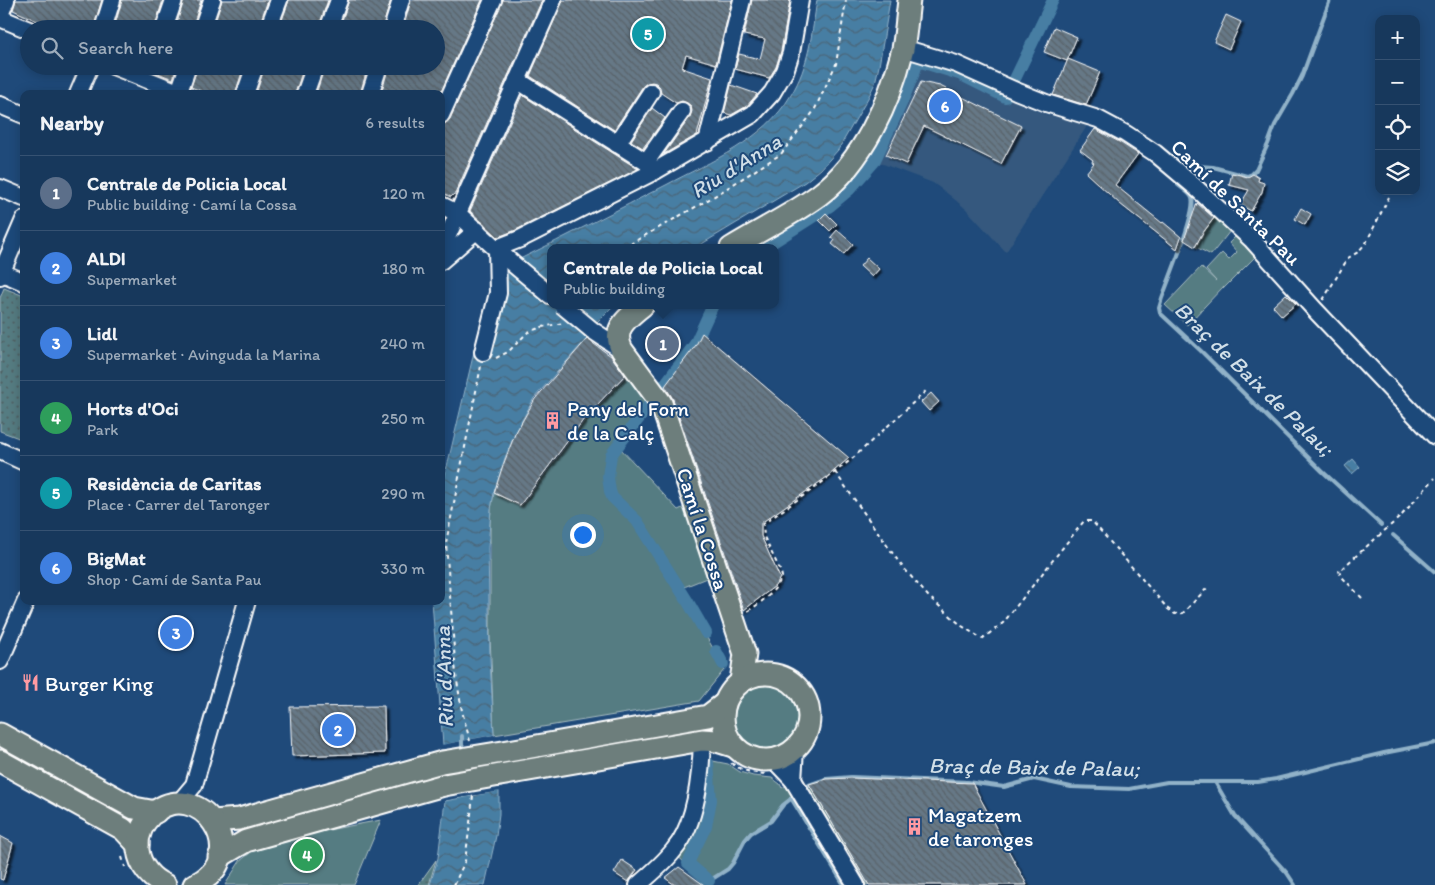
<!DOCTYPE html>
<html lang="en">
<head>
<meta charset="utf-8">
<style>
	:root { --surface:#17385c; --page:#203f62; --text:#f1f3f6; --muted:#9eacbb; --line:#365272; --accent:#ff9aa2 }
	body { margin:0; font-family:Itim,sans-serif; background:var(--page); color:var(--text) }
	.controls { position:absolute; right:15px; top:15px; display:grid; overflow:hidden; border-radius:10px; box-shadow:0 2px 12px #0003 }
	.controls button { width:45px; height:45px; display:grid; place-items:center; padding:0; border:0; border-bottom:1px solid var(--line); background:var(--surface); color:var(--text); font:25px sans-serif }
	.you { position:absolute; left:582px; top:534px; width:18px; height:18px; margin:-12px; border:4px solid #fff; border-radius:50%; background:#1a73e8; box-shadow:0 0 0 8px #1a73e833 }
	.badge { display:grid; place-items:center; width:32px; height:32px; border-radius:50%; background:var(--accent); color:#fff; font-size:16px; font-weight:700 }
	.pin { position:absolute; translate:-50% -50%; border:2px solid #fff; box-shadow:0 1px 5px #0006 }
	.popup { position:absolute; left:547px; top:244px; width:232px; height:65px; box-sizing:border-box; display:grid; place-content:center; border-radius:10px; background:var(--surface); filter:drop-shadow(0 1px 4px #0005); font-size:16px; white-space:nowrap; color:var(--muted) }
	.popup b { font-size:19px; color:var(--text) }
	.popup::after { content:''; position:absolute; left:50%; top:100%; margin-left:-10px; border:10px solid transparent; border-top-color:var(--surface) }
	.list { margin:0; padding:0; list-style:none }
	h2 { display:flex; justify-content:space-between; align-items:center; height:65px; margin:0; padding:0 20px; font-size:21px }
	h2 small { font-size:16px; font-weight:400; color:var(--muted) }
	.list li { display:grid; grid-template-columns:32px 1fr auto; gap:15px; align-items:center; box-sizing:border-box; height:75px; padding:0 20px; border-top:1px solid var(--line) }
	.list b { display:block; font-size:19px; white-space:nowrap }
	.list p { margin:0; font-size:16px; white-space:nowrap; color:var(--muted) }
	.list em { font-size:16px; font-style:normal; color:var(--muted) }
	.icon { flex:none; width:28px; height:28px; fill:none; stroke:currentColor; stroke-width:2; stroke-linecap:round; stroke-linejoin:round }
	.map { position:relative; flex:none; width:1435px; height:885px; overflow:hidden }
	.search { position:absolute; background:var(--surface); box-shadow:0 2px 12px #0003; left:20px; top:20px; width:425px; height:55px; display:flex; align-items:center; gap:12px; box-sizing:border-box; padding:0 18px; border-radius:28px; color:var(--muted); font-size:19px }
	.panel { position:absolute; background:var(--surface); box-shadow:0 2px 12px #0003; left:20px; top:90px; width:425px; height:515px; border-radius:10px }
	.map>svg:first-child { display:block }
</style>
</head>
<body>
<div class="map">
<svg width="1435" height="885" viewBox="0 0 1435 885">
	<defs>
		<pattern id="wetland-marsh" width="20" height="14" patternUnits="userSpaceOnUse" patternTransform="scale(1.25)"><rect width="20" height="14" fill="#547b82"/><path d="M1 5h8M5 5V1M11 12h8M15 12V8" fill="none" stroke="#506164"/></pattern>
		<pattern id="park-dots" width="8" height="8" patternUnits="userSpaceOnUse" patternTransform="scale(1.25)"><rect width="8" height="8" fill="#547b82"/><path d="M2 2h.1M6 6h.1" fill="none" stroke="#506164" stroke-width="1.8" stroke-linecap="round"/></pattern>
		<pattern id="water-waves" width="16" height="10" patternUnits="userSpaceOnUse" patternTransform="scale(1.25)"><rect width="16" height="10" fill="#477ea3"/><path d="M0 5q4-4 8 0t8 0" fill="none" stroke="#4a6578"/></pattern>
		<pattern id="building-back-hatch" width="6" height="6" patternUnits="userSpaceOnUse" patternTransform="scale(1.25)"><rect width="6" height="6" fill="#667886"/><path d="M-1 5l2 2M0 0l6 6M5-1l2 2" fill="none" stroke="#596269"/></pattern>
		<filter id="shadow"><feDropShadow dx="3" dy="3" stdDeviation="1" flood-color="#0009"/></filter>
	</defs>
	<rect width="100%" height="100%" fill="#1f4a7a"/>
	<filter id="ink" filterUnits="userSpaceOnUse"><feTurbulence type="fractalNoise" baseFrequency=".02" numOctaves="2"/><feDisplacementMap in="SourceGraphic" scale="10" xChannelSelector="R" yChannelSelector="G"/><feConvolveMatrix kernelMatrix="1 2 1 2 8 2 1 2 1" color-interpolation-filters="sRGB"/></filter>
	<g filter="url(#ink)">
		<polygon fill="#34587e" points="918,61 958,74 1005,97 1047,115 1089,123 1006,252 966,209 948,194 933,183 875,161 899,115"/>
		<g fill="#547b82" stroke="#aabdc0">
			<polygon points="1216,217 1230,231 1211,255 1196,247 1209,224"/>
			<polygon points="1236,236 1256,256 1224,288 1223,287 1187,325 1165,305 1201,267 1216,281 1206,270 1222,253 1229,260 1237,252 1229,243"/>
			<polygon points="629,373 655,408 620,448 678,510 689,505 714,575 679,589 722,664 724,670 699,701 494,735 490,635 490,523 491,509 494,493 519,506 522,505 584,422"/>
			<circle cx="764" cy="716" r="35"/>
			<polygon points="703,759 728,764 740,772 753,776 772,778 780,784 782,788 793,782 799,791 783,804 773,817 766,824 750,832 744,840 733,863 727,869 706,882 674,853"/>
			<polygon points="810,786 868,885 859,885 804,790"/>
			<polygon points="381,820 354,885 225,885 240,861 255,849 318,832"/>
		</g>
		<polygon fill="url(#wetland-marsh)" stroke="#aabdc0" points="436,860 429,885 418,885"/>
		<polygon fill="url(#park-dots)" stroke="#aabdc0" points="4,288 24,296 24,440 0,431 0,298"/>
		<g fill="url(#water-waves)" stroke="#91b2c8">
			<path d="M817 0H890L879 66 875 83 868 98 838 150 821 169 805 182 695 248H550V286L520 259C569 235 617 210 666 185 711 161 764 141 791 95 809 66 812 33 817 0Z"/>
			<polygon points="510,266 550,301 550,305 556,305 590,335 534,398 515,434 505,458 494,493 491,509 488,548 490,658 494,735 443,745 432,601 441,601 441,492 474,352 491,291 506,271"/>
			<polygon points="573,305 614,305 595,324"/>
			<polygon points="1353,459 1360,467 1352,474 1345,466"/>
			<polygon points="499,791 499,814 496,836 485,885 430,885 438,858 445,801"/>
		</g>
		<g fill="#1f4a7a">
			<polygon points="494,735 494,737 442,747 441,745"/>
			<polygon points="499,789 501,791 445,800 445,798 448,798"/>
		</g>
		<g fill="none" stroke-linecap="round" stroke-linejoin="round">
			<g stroke="#91b2c8" stroke-width="4">
				<polyline points="1179,163 1185,165 1213,167 1247,176 1252,174 1256,170 1268,144 1275,125 1293,94 1302,76 1330,0"/>
				<path d="M1178 185C1183 189 1190 193 1192 198 1197 212 1168 281 1162 298L1159 308 1160 313 1201 351 1322 471 1381 525"/>
				<polyline points="1393,535 1435,572"/>
				<polyline points="462,752 462,736"/>
				<polyline points="1215,782 1235,816 1287,873 1295,885"/>
				<polyline points="809,785 826,779 851,777 968,782 1004,787 1034,779 1071,787 1129,789 1167,782 1258,782 1276,779 1384,753 1435,743"/>
				<polyline points="791,798 844,885"/>
				<polyline points="709,881 728,869 733,863 745,840 751,833 771,821 783,805 792,798"/>
			</g>
			<g stroke="#477ea3" stroke-width="12">
				<polyline points="1013,83 1053,0"/>
				<polyline points="764,248 830,206 849,190 874,162 901,104 914,73 918,61 959,74 1005,97"/>
				<polyline points="662,388 695,344 713,305"/>
				<polyline points="649,405 611,455 608,477 610,491 612,497 637,521 688,602 706,633"/>
				<polyline points="716,651 723,664"/>
				<polyline points="705,885 709,881 688,863 706,826 711,800 708,763"/>
			</g>
		</g>
		<g fill="url(#building-back-hatch)" stroke="#fff" filter="url(#shadow)">
			<polygon points="16,0 102,0 93,29 55,29 13,10"/>
			<polygon points="122,0 163,0 154,29 114,29"/>
			<polygon points="184,0 201,0 192,29 175,29"/>
			<polygon points="222,0 268,0 258,29 213,29"/>
			<polygon points="289,0 328,0 318,29 279,29"/>
			<polygon points="349,0 391,0 382,29 339,29"/>
			<polygon points="411,0 482,0 440,94 381,94 389,66 436,66 436,29 403,29"/>
			<polygon points="503,0 542,0 455,194 454,194 451,197 441,192 441,125 446,123 450,119"/>
			<polygon points="563,0 732,0 716,64 686,55 682,68 712,78 697,135 664,154 690,117 692,111 691,106 687,103 682,101 676,103 661,93 660,87 656,83 652,82 647,83 643,86 614,130 530,76"/>
			<polygon points="752,0 790,0 781,51 776,67 769,78 735,69 739,54 760,59 765,39 744,35"/>
			<polygon points="1226,15 1241,22 1229,49 1214,42"/>
			<polygon points="1054,27 1077,37 1067,61 1044,52"/>
			<polygon points="1068,59 1100,72 1086,105 1053,95"/>
			<polygon points="141,66 177,66 173,79"/>
			<polygon points="198,66 244,66 235,94 208,94 191,87"/>
			<polygon points="265,66 304,66 295,94 256,94"/>
			<polygon points="325,66 368,66 360,94 316,94"/>
			<polygon points="921,82 940,86 1021,126 1001,164 924,126 906,164 886,155"/>
			<polygon points="731,85 757,94 747,106 731,115 724,113"/>
			<polygon points="522,95 638,169 516,230 498,237 470,211"/>
			<polygon points="652,108 665,118 643,148 631,141"/>
			<polygon points="1095,129 1121,143 1138,154 1115,185 1162,223 1163,222 1181,237 1177,249 1120,204 1086,173 1094,163 1092,162 1093,160 1080,150"/>
			<polygon points="1232,173 1248,177 1253,174 1259,178 1258,181 1264,183 1262,192 1251,211 1240,205 1249,190 1229,185"/>
			<polygon points="1197,203 1214,218 1202,234 1195,247 1184,240"/>
			<polygon points="1301,208 1311,214 1305,225 1295,219"/>
			<polygon points="826,213 837,224 830,231 819,220"/>
			<polygon points="837,230 853,244 844,254 832,244 835,240 831,237"/>
			<polygon points="867,258 879,269 872,277 860,266"/>
			<polygon points="1286,294 1296,304 1282,316 1273,306"/>
			<polygon points="702,333 849,458 827,477 761,523 761,536 780,578 775,586 744,610 673,399 665,386 696,345"/>
			<polygon points="587,339 611,356 625,375 584,419 520,505 494,493 502,468 515,434 535,399"/>
			<polygon points="931,393 939,402 929,411 921,402"/>
			<polygon points="384,706 385,753 292,756 290,707"/>
			<polygon points="851,778 972,783 1027,885 869,885 809,784 826,779"/>
			<polygon points="0,836 13,843 3,880 0,879"/>
			<polygon points="622,860 637,870 628,882 614,873"/>
			<polygon points="679,867 704,885 675,885 665,878"/>
		</g>
		<g fill="none" stroke-linecap="round" stroke-linejoin="round">
			<defs>
				<g id="minor">
					<polyline points="0,15 6,0"/>
					<polyline points="0,18 29,30"/>
					<polyline points="103,29 112,0"/>
					<polyline points="164,29 174,0"/>
					<polyline points="202,29 212,0"/>
					<polyline points="268,29 279,0"/>
					<polyline points="328,29 339,0"/>
					<polyline points="392,29 401,0"/>
					<polyline points="903,48 956,64 1016,91 1046,103 1098,119 1126,134 1155,153 1193,185 1252,240 1316,311 1435,436"/>
					<polyline points="113,66 183,94"/>
					<polyline points="517,80 646,162 655,171"/>
					<polyline points="179,92 188,66"/>
					<polyline points="78,94 90,66"/>
					<polyline points="245,94 255,66"/>
					<polyline points="305,94 315,66"/>
					<polyline points="370,94 379,66"/>
					<polyline points="0,105 24,115"/>
					<polyline points="441,115 493,0"/>
					<polyline points="707,142 742,0"/>
					<polyline points="617,144 651,92"/>
					<polyline points="646,162 682,111"/>
					<polyline points="0,188 24,198"/>
					<polyline points="441,205 457,213 513,264 550,295"/>
					<polyline points="441,251 553,0"/>
					<polyline points="441,261 477,230"/>
					<polyline points="0,272 24,282"/>
					<polyline points="0,276 24,220"/>
					<polyline points="592,330 622,350"/>
					<polyline points="483,352 498,293 497,248 520,239 655,171 753,114 772,93 785,71 791,53 800,0"/>
					<polyline points="0,451 24,462"/>
					<polyline points="0,661 26,601"/>
					<polyline points="774,760 793,780 856,885"/>
					<polyline points="793,780 795,750"/>
					<polyline points="178,804 194,785 247,601"/>
					<path d="M638 885C651 874 664 863 674 850 697 823 701 774 702 740"/>
				</g>
				<g id="major">
					<path d="M731 248C760 230 792 215 819 195 863 162 890 101 903 49 906 33 907 16 909 0"/>
					<path d="M643 305C628 318 611 328 622 350L661 403 745 654 741 681"/>
					<circle cx="766" cy="717" r="43"/>
					<polyline points="0,734 134,808 156,812"/>
					<polyline points="497,753 708,716 725,703"/>
					<polyline points="0,761 123,829 138,845"/>
					<polyline points="500,775 702,740 717,741 733,746"/>
					<polyline points="213,821 239,819 442,762"/>
					<polyline points="219,857 246,841 444,785"/>
					<path d="M165 885C151 879 140 866 138 850 137 837 142 824 151 815 198 772 257 857 194 885"/>
				</g>
			</defs>
			<use href="#minor" stroke="#fff" stroke-width="20"/>
			<use href="#major" stroke="#fff" stroke-width="25"/>
			<g stroke="#fff" stroke-width="2" stroke-dasharray="4 4" stroke-linecap="butt">
				<polyline points="623,248 713,197 781,154 814,111 836,64 846,0"/>
				<polyline points="1323,300 1348,258 1358,252 1366,243 1392,191"/>
				<polyline points="496,358 508,352 528,332 542,327 563,323"/>
				<polyline points="835,472 901,565 928,596 962,626 982,639 1003,623 1084,521 1092,521 1168,609 1175,614 1183,613 1209,586"/>
				<polyline points="1362,598 1341,576 1339,571 1400,517 1435,478"/>
				<path d="M748 611C761 603 776 591 782 577L781 572 764 537 763 524 820 484 853 458 927 390"/>
				<polyline points="470,741 462,711 456,675 446,543 481,366"/>
				<path d="M731 763C744 772 753 773 768 774"/>
				<polyline points="122,857 125,867"/>
				<polyline points="454,885 465,861 470,823 473,795"/>
			</g>
			<use href="#minor" stroke="#1f4a7a" stroke-width="16"/>
			<use href="#major" stroke="#6d7e7c" stroke-width="21"/>
			<defs>
				<polyline id="minor-bridge" points="562,305 592,330"/>
				<g id="major-bridge">
					<polyline points="442,762 497,753"/>
					<polyline points="444,785 500,775"/>
				</g>
			</defs>
			<use href="#minor-bridge" stroke="#fff" stroke-width="20" stroke-linecap="butt"/>
			<use href="#major-bridge" stroke="#fff" stroke-width="25" stroke-linecap="butt"/>
			<use href="#minor-bridge" stroke="#1f4a7a" stroke-width="16"/>
			<use href="#major-bridge" stroke="#6d7e7c" stroke-width="21"/>
		</g>
	</g>
	<defs>
		<symbol id="building-bare" viewBox="-9 -9 18 18"><path d="M-4-6H4V6H1V3H-1V6H-4ZM-2.5-4.3h1.7v1.8h-1.7ZM.8-4.3h1.7v1.8H.8ZM-2.5-1h1.7V.8h-1.7ZM.8-1h1.7V.8H.8Z" fill="#ff9aa2" stroke="#1f4a7a" stroke-width="2.5" paint-order="stroke"/></symbol>
		<symbol id="restaurant-bare" viewBox="-9 -9 18 18"><path d="M-5-6h1v4h1v-4h1v4h1v-4h1v5L-1.5 .5V6h-2V.5L-5-1ZM5-6V6H3V1.5H1.5Q1.5-4 5-6Z" fill="#ff9aa2" stroke="#1f4a7a" stroke-width="2.5" paint-order="stroke"/></symbol>
	</defs>
	<g fill-rule="evenodd">
		<use href="#building-bare" x="540" y="408" width="25" height="25"/>
		<use href="#restaurant-bare" x="18" y="670" width="25" height="25"/>
		<use href="#building-bare" x="902" y="814" width="25" height="25"/>
	</g>
	<g text-anchor="middle" dominant-baseline="central" stroke-width="4" stroke-linejoin="round" paint-order="stroke">
		<g font-size="21" fill="#fff" stroke="#1f4a7a">
			<text transform="translate(1236 202) rotate(44)">Camí de Santa Pau</text>
			<text transform="translate(703 529) rotate(72)">Camí la Cossa</text>
		</g>
		<g font-size="21" fill="#fff" stroke="#1f4a7a" text-anchor="start">
			<text x="567" y="408">Pany del Forn<tspan x="567" dy="24">de la Calç</tspan></text>
			<text x="45" y="683">Burger King</text>
			<text x="928" y="814">Magatzem<tspan x="928" dy="24">de taronges</tspan></text>
		</g>
		<g font-size="22" font-style="italic" fill="#d1dfe8" stroke="#1f4a7a">
			<text transform="translate(736 166) rotate(-32)">Riu d'Anna</text>
			<text transform="translate(1254 379) rotate(44)">Braç de Baix de Palau;</text>
			<text transform="translate(444 677) rotate(-92)">Riu d'Anna</text>
			<text transform="translate(1034 767) rotate(1)">Braç de Baix de Palau;</text>
		</g>
	</g>
</svg>
<div class="controls">
<button>+</button>
<button>−</button>
<button><svg class="icon" aria-label="locate" viewBox="0 0 24 24"><circle cx="12" cy="12" r="6"/><path d="M12 2v4M12 18v4M2 12h4M18 12h4"/></svg></button>
<button><svg class="icon" aria-label="layers" viewBox="0 0 24 24"><path d="M12 4l9 5-9 5-9-5zM3 14l9 5 9-5"/></svg></button>
</div>
<div class="you"></div>
<div class="pin badge" style="left:663px;top:344px;background:#5c6f8a">1</div>
<div class="popup"><b>Centrale de Policia Local</b>Public building</div>
<div class="pin badge" style="left:338px;top:730px;background:#3f7fe0">2</div>
<div class="pin badge" style="left:176px;top:633px;background:#3f7fe0">3</div>
<div class="pin badge" style="left:307px;top:855px;background:#2e9e5b">4</div>
<div class="pin badge" style="left:648px;top:34px;background:#0f9aa8">5</div>
<div class="pin badge" style="left:945px;top:106px;background:#3f7fe0">6</div>
<div class="search"><svg class="icon" aria-label="search" viewBox="0 0 24 24"><circle cx="10" cy="10" r="6"/><path d="M15 15l6 6"/></svg>Search here</div>
<section class="panel">
<h2>Nearby<small>6 results</small></h2>
<ul class="list">
<li><span class="badge" style="background:#5c6f8a">1</span><div><b>Centrale de Policia Local</b><p>Public building · Camí la Cossa</p></div><em>120 m</em></li>
<li><span class="badge" style="background:#3f7fe0">2</span><div><b>ALDI</b><p>Supermarket</p></div><em>180 m</em></li>
<li><span class="badge" style="background:#3f7fe0">3</span><div><b>Lidl</b><p>Supermarket · Avinguda la Marina</p></div><em>240 m</em></li>
<li><span class="badge" style="background:#2e9e5b">4</span><div><b>Horts d'Oci</b><p>Park</p></div><em>250 m</em></li>
<li><span class="badge" style="background:#0f9aa8">5</span><div><b>Residència de Caritas</b><p>Place · Carrer del Taronger</p></div><em>290 m</em></li>
<li><span class="badge" style="background:#3f7fe0">6</span><div><b>BigMat</b><p>Shop · Camí de Santa Pau</p></div><em>330 m</em></li>
</ul>
</section>
</div>
</body>
</html>
